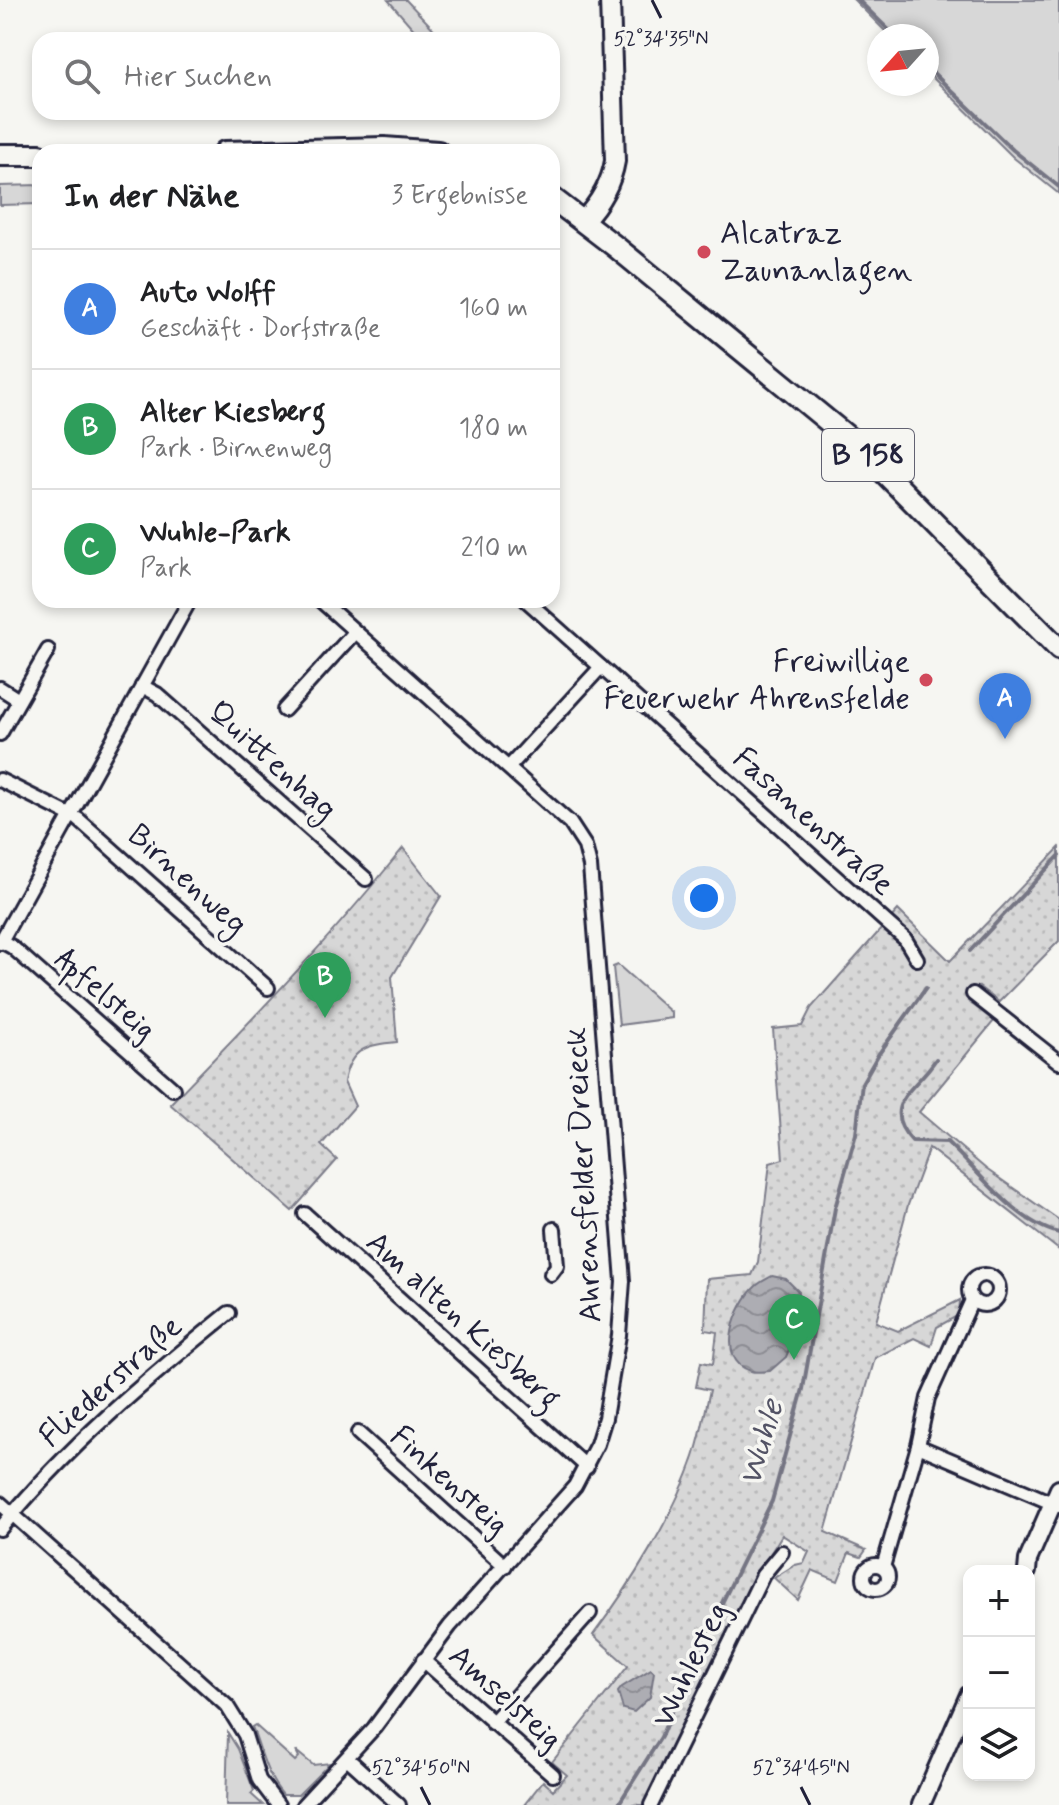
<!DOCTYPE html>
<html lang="de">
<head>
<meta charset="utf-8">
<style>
	:root { --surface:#fff; --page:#f6f6f6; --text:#202124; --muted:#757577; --line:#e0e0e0; --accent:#d1495b }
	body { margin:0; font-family:Mynerve,sans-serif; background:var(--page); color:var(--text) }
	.controls { position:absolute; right:24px; bottom:24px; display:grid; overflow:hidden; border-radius:16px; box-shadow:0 4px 12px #0003 }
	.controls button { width:72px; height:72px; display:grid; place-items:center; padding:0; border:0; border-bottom:2px solid var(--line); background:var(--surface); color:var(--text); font:40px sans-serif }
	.compass { position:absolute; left:867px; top:24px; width:72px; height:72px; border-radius:50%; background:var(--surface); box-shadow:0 4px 12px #0003; rotate:243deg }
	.you { position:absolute; left:704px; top:898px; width:28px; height:28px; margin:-20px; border:6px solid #fff; border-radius:50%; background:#1a73e8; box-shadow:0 0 0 12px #1a73e833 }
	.badge { display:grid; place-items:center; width:52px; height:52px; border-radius:50%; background:var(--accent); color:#fff; font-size:26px; font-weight:700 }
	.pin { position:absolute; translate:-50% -66px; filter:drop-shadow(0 2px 4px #0008) }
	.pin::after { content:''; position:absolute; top:42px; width:28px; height:24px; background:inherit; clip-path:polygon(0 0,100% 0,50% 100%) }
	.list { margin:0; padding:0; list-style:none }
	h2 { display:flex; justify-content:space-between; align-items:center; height:104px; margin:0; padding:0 32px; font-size:34px }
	h2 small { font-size:26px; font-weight:400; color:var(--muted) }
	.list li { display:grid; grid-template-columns:52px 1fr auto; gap:24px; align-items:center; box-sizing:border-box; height:120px; padding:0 32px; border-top:2px solid var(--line) }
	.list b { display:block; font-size:30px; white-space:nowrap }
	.list p { margin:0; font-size:26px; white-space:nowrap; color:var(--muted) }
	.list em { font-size:26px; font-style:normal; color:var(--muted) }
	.icon { flex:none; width:44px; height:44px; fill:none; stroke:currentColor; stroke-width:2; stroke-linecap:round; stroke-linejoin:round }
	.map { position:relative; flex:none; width:1059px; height:1805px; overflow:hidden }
	.search { position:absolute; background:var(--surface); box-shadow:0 4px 12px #0003; left:32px; top:32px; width:528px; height:88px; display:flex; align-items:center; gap:20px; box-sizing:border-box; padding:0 28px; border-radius:24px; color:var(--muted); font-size:30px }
	.panel { position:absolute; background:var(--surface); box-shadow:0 4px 12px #0003; left:32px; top:144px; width:528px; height:464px; border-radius:24px }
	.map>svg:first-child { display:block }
</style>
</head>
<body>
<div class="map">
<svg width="1059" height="1805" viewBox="0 0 1059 1805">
	<defs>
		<pattern id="park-dots" width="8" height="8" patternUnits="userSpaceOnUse" patternTransform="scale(2)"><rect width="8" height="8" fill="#d7d7d7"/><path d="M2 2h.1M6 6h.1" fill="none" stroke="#b8b8b9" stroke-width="1.8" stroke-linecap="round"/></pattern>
		<pattern id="water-waves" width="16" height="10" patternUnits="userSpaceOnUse" patternTransform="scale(2)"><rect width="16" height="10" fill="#adadb3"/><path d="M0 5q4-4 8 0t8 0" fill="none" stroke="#8c8c93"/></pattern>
	</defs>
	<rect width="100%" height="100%" fill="#f6f6f2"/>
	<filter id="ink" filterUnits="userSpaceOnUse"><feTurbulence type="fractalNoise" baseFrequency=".0125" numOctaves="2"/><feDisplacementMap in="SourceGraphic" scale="16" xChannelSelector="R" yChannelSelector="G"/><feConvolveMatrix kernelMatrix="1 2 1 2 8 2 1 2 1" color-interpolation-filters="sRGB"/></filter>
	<g filter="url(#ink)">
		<g fill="#d7d7d7" stroke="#7c7c89" stroke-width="2">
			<polygon points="388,0 406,0 444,40 423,40"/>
			<polygon points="854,0 1059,0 1059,194 1014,158 927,72 927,36 890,36"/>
			<polygon points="40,185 40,204 0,205 0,186"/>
			<polygon points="618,965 672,1013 672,1018 619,1025 613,967"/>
			<path d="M255 1725 295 1761 299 1757 296 1751 313 1765 330 1763 298 1795H283C265 1775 262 1751 252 1727Z"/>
			<polygon points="228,1733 238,1749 254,1791 251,1794 263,1805 226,1805"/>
		</g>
		<g fill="url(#park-dots)" stroke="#7c7c89" stroke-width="2">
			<path d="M403 848 441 896 392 977 397 1042C367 1045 350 1048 344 1082L355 1106 321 1145 337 1160 292 1211 170 1104C251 1021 331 938 403 848Z"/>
			<path d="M1059 848V941L999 1002 979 987 968 1001 994 1021 919 1112 986 1169 1059 1220V1250L929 1148 908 1205 876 1322 898 1331 960 1300 959 1315 937 1327 931 1346 914 1338 875 1358 825 1532 866 1550 861 1557 849 1553 838 1581 812 1570 798 1600 774 1578 795 1565 804 1563 809 1552 782 1535 762 1567 643 1805H524L543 1781 553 1790 567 1775 552 1762 628 1666 593 1635C630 1586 674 1515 694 1457 701 1436 705 1412 710 1390L696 1387 701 1362 713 1364 717 1332 705 1330 707 1279 752 1275 758 1262 770 1163 783 1159 773 1029 802 1026 811 1008 898 910 950 961Z"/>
		</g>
		<g fill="url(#water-waves)" stroke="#757583" stroke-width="2">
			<path d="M772 1276 786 1279 799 1292V1313L793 1340 786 1357 770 1371C765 1371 756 1373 751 1371 714 1360 736 1304 756 1286 760 1282 767 1279 772 1276Z"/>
			<polygon points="651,1669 654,1672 650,1697 634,1712 623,1709 618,1692 622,1687"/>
		</g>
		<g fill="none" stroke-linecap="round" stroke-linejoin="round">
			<g stroke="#757583" stroke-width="4">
				<polyline points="858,0 895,36"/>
				<polyline points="927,67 1013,150 1059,187"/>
				<polyline points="970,951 1059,856"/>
				<path d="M936 1059C917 1089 878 1104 912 1141L947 1142C979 1172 1015 1222 1059 1233"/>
				<polyline points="618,1805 661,1737 688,1672 772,1501 803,1389 835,1208 856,1134 862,1083 878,1055 926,988"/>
			</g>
			<defs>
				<g id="minor">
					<polyline points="526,600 905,939 917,959"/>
					<polyline points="142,686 157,694 366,879"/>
					<polyline points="0,688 19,700"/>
					<polyline points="284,710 355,632"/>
					<polyline points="0,734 48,650"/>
					<polyline points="509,767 601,667"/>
					<polyline points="0,780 78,819 268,988"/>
					<polyline points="1,941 12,947 173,1089"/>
					<polyline points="0,943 190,600"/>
					<polyline points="973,994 1059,1062"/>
					<polyline points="305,1214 587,1467"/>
					<polyline points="551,1274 557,1266 554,1229"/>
					<circle cx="984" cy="1290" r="15"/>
					<polyline points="358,1433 505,1566"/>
					<polyline points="918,1446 1059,1506"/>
					<polyline points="0,1503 227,1706 245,1735 259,1780 278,1805"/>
					<path d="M0 1529C67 1447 147 1379 229 1313"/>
					<circle cx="876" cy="1577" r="12"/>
					<polyline points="883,1567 918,1446 928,1398 972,1300"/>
					<polyline points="423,1660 553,1775"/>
					<polyline points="492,1723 590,1613"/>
					<polyline points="348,1759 399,1805"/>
					<polyline points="303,1805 374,1728 450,1626 575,1486 597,1444 605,1418 619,1335 623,1281 590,866 585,846 570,823 320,600"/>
					<polyline points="651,1805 763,1575 782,1552"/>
				</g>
				<g id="tertiary">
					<polyline points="1027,1571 1028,1560 1059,1489"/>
					<polyline points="921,1805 969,1695"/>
				</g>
				<path id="secondary" d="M583 221C599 204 611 185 615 161L610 0"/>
				<g id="primary">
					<polyline points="225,152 384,148 438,152"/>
					<polyline points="0,155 40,155"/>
					<polyline points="552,198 616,247 856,444 1059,649"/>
				</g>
			</defs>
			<use href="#minor" stroke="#22223b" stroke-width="18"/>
			<use href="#tertiary" stroke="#22223b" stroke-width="22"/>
			<use href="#secondary" stroke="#22223b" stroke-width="24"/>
			<use href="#primary" stroke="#22223b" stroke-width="26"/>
			<use href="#minor" stroke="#f6f6f2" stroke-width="12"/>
			<use href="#tertiary" stroke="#f6f6f2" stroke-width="16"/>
			<use href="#secondary" stroke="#f6f6f2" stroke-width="18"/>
			<use href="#primary" stroke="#f6f6f2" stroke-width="20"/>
		</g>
	</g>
	<path fill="none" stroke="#22223b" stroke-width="3" d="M652 0 661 18M421 1787 430 1805M801 1787 810 1805"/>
	<g fill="#d1495b" stroke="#f6f6f2" stroke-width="3">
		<circle cx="704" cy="252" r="8"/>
		<circle cx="926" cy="680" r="8"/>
	</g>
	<g text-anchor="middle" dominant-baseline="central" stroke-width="7" stroke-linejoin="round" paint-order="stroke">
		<rect fill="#f6f6f2" stroke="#626272" stroke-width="2" x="822" y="429" width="92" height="52" rx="6"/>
		<g font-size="30" font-weight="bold" fill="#22223b">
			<text x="868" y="455">B 158</text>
		</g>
		<g font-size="32" fill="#22223b" stroke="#f6f6f2" text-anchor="start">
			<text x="720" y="234">Alcatraz<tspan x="720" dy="37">Zaunanlagen</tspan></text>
			<text x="910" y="662" text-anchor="end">Freiwillige<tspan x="910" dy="37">Feuerwehr Ahrensfelde</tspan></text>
		</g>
		<g font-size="32" fill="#22223b" stroke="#f6f6f2">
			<text transform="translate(272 761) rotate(42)">Quittenhag</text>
			<text transform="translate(813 822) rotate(42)">Fasanenstraße</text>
			<text transform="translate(187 880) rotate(42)">Birnenweg</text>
			<text transform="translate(105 995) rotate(41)">Apfelsteig</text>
			<text transform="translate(584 1175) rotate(-93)">Ahrensfelder Dreieck</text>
			<text transform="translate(463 1321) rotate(42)">Am alten Kiesberg</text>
			<text transform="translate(111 1382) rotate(-42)">Fliederstraße</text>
			<text transform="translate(449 1481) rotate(42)">Finkensteig</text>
			<text transform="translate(691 1665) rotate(-64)">Wuhlesteg</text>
			<text transform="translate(505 1698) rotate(42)">Amselsteig</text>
		</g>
		<g font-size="34" font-style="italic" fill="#535365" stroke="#f6f6f2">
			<text transform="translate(762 1443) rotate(-74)">Wuhle</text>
		</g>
	</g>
	<g font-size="20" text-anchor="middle" fill="#22223b" stroke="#f6f6f2" stroke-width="7" stroke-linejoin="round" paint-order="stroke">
		<text x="661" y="45">52°34'35"N</text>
		<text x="421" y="1774">52°34'50"N</text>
		<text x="801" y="1774">52°34'45"N</text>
	</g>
</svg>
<div class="controls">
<button>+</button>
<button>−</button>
<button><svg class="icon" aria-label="layers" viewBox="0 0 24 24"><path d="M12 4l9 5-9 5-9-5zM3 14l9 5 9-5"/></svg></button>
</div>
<svg class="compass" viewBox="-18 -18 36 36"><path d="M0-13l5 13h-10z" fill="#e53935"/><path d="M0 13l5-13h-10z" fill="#757577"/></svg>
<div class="you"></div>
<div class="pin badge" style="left:1005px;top:739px;background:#3f7fe0">A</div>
<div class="pin badge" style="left:325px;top:1018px;background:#2e9e5b">B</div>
<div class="pin badge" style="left:794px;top:1360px;background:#2e9e5b">C</div>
<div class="search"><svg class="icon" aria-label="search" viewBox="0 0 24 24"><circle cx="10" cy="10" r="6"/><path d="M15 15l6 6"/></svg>Hier suchen</div>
<section class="panel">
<h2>In der Nähe<small>3 Ergebnisse</small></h2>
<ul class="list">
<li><span class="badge" style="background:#3f7fe0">A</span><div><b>Auto Wolff</b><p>Geschäft · Dorfstraße</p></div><em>160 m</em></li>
<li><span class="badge" style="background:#2e9e5b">B</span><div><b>Alter Kiesberg</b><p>Park · Birnenweg</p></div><em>180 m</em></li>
<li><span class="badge" style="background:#2e9e5b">C</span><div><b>Wuhle-Park</b><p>Park</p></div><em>210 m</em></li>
</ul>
</section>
</div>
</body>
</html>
